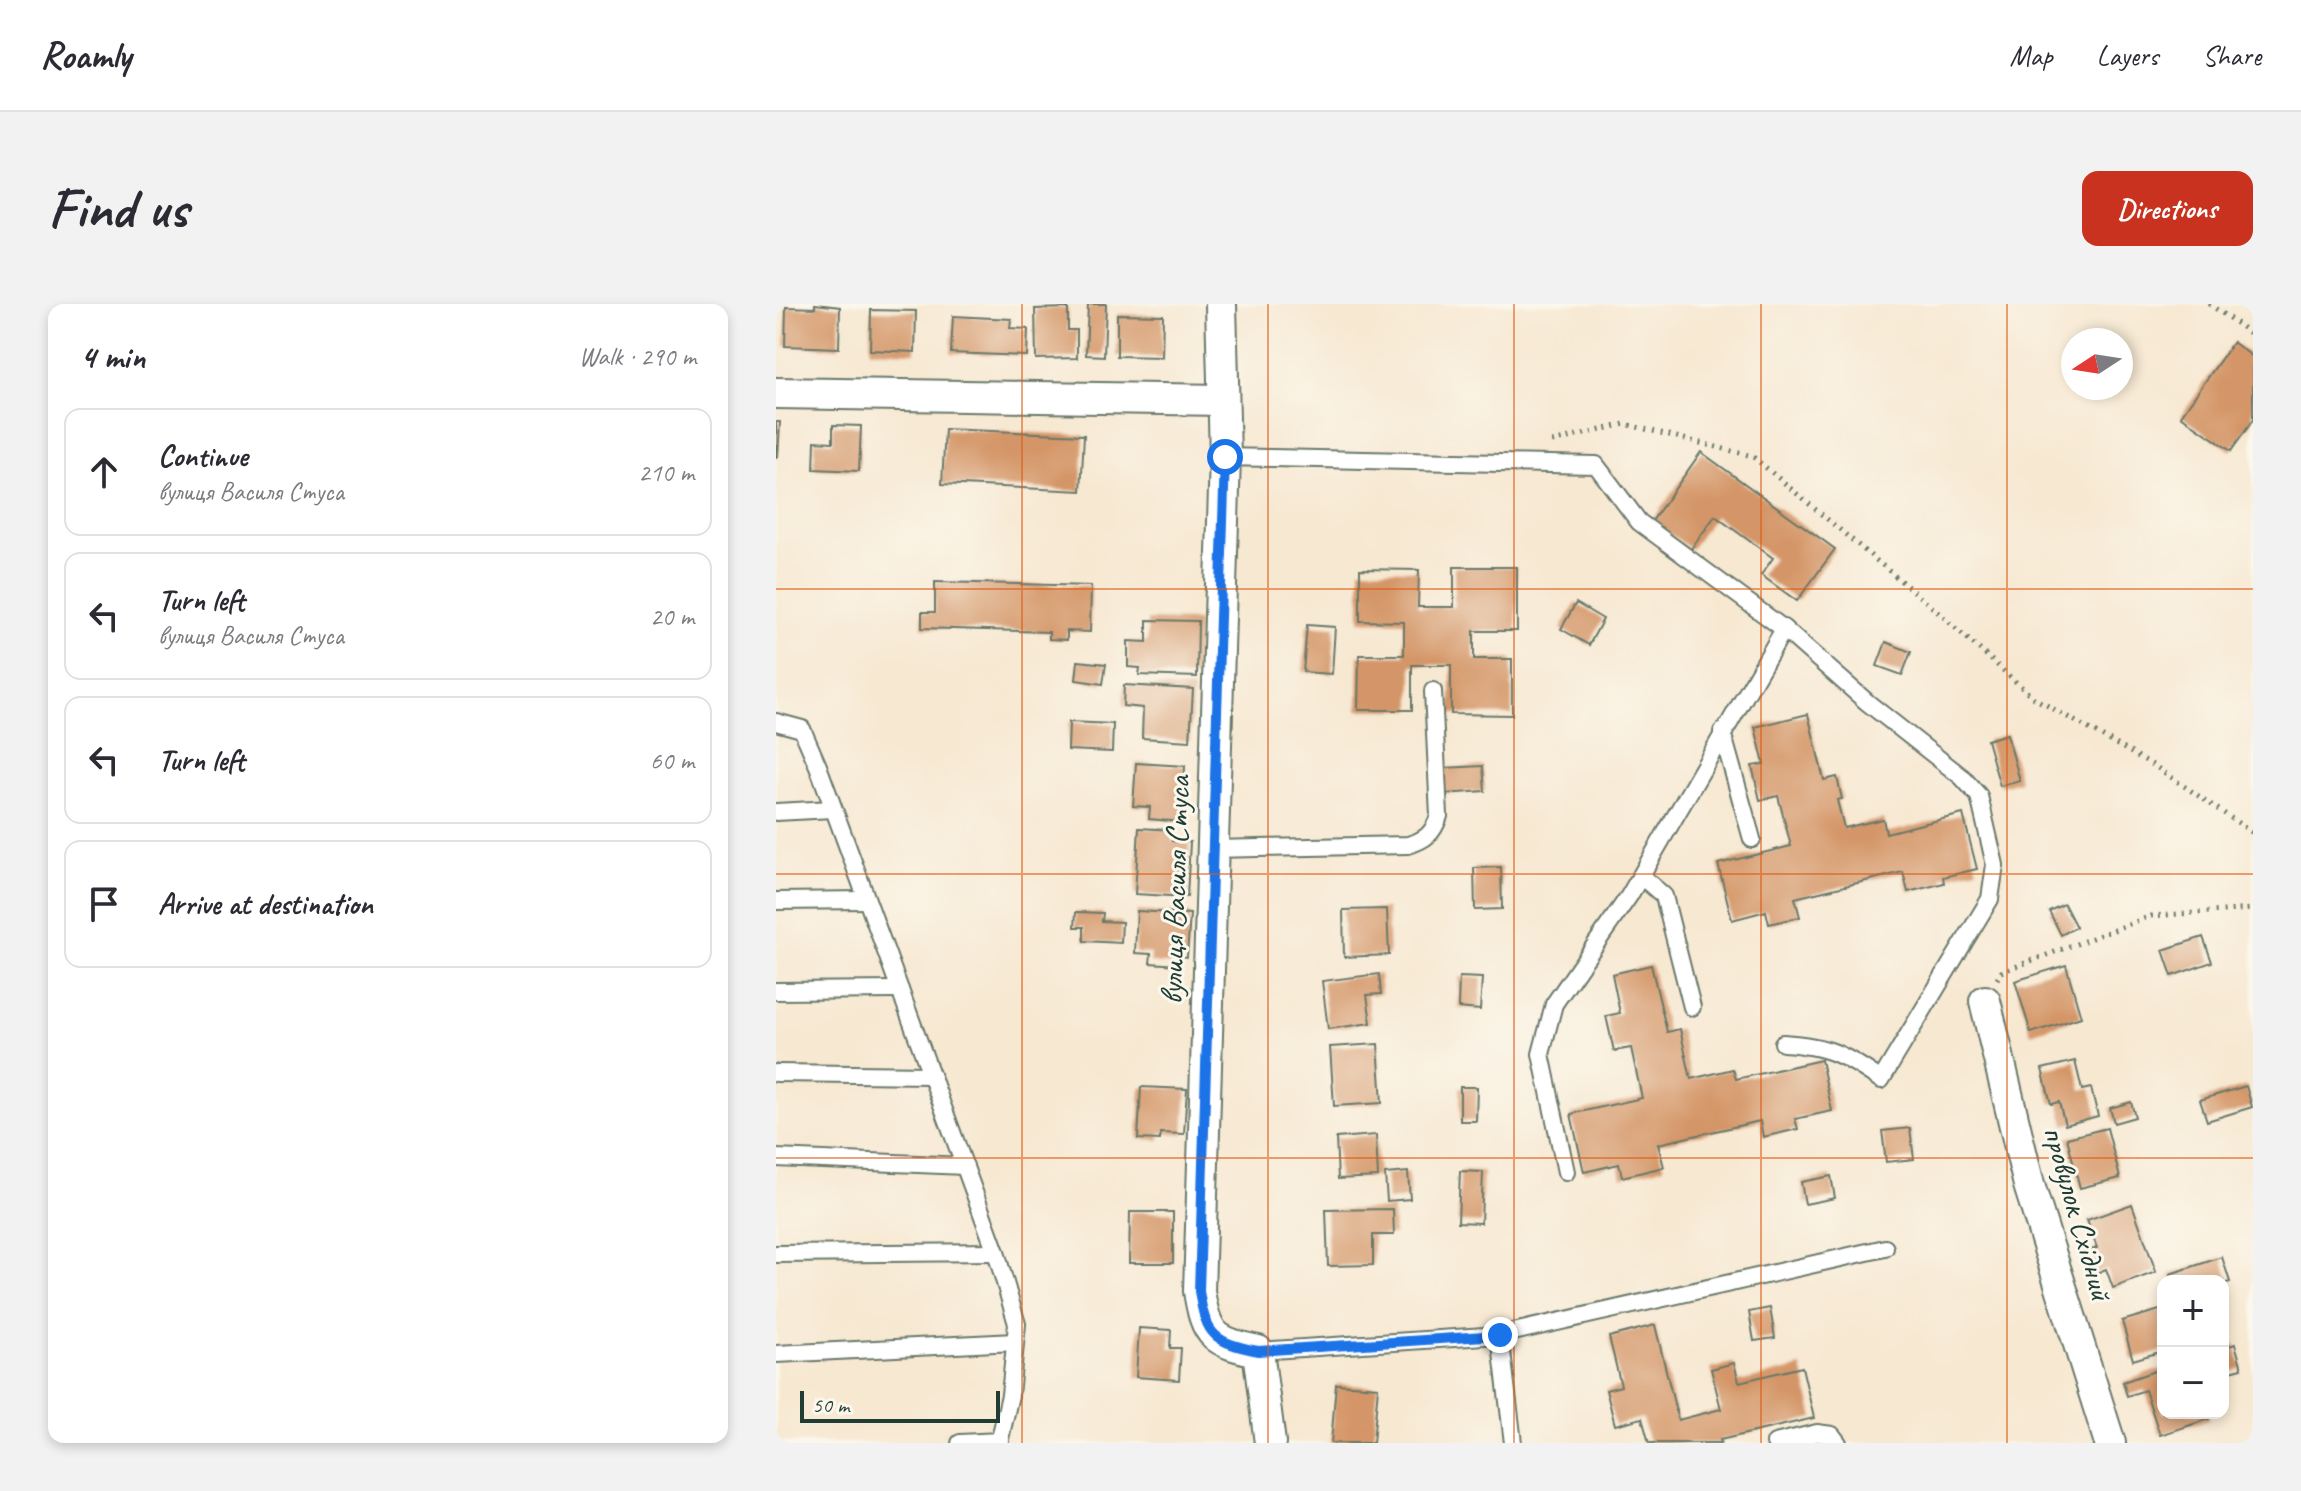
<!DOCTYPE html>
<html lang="en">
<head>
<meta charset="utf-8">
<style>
	:root { --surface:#fff; --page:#f2f2f3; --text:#2b2b33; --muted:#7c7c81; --line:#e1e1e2; --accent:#c8321e }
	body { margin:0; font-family:Caveat,sans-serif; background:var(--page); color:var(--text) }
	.controls { position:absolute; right:24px; bottom:24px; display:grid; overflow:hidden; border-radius:16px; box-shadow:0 4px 12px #0003 }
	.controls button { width:72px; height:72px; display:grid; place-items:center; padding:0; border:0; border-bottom:2px solid var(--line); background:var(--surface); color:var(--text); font:40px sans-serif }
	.compass { position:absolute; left:1285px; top:24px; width:72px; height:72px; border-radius:50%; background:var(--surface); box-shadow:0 4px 12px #0003; rotate:258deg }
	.scale { position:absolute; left:24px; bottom:20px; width:200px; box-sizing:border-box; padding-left:8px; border:4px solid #1f3d34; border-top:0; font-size:22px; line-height:28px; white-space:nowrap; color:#1f3d34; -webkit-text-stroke:6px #fbf7ec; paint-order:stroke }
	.stop { position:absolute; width:24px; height:24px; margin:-18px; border:6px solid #1a73e8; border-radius:50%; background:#fff }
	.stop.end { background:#1a73e8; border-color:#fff; box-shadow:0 2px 8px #0008 }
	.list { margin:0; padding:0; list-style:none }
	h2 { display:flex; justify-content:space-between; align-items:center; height:104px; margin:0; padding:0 32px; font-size:34px }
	h2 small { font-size:26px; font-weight:400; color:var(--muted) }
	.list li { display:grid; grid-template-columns:52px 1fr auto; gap:24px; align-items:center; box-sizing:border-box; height:128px; margin:0 16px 16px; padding:0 16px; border:2px solid var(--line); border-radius:16px }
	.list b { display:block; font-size:30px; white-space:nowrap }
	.list p { margin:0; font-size:26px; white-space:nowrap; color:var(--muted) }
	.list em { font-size:26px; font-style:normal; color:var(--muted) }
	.icon { flex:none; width:44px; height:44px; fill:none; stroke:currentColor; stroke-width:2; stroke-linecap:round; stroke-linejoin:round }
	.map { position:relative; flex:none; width:1477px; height:1139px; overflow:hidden; border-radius:16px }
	header { display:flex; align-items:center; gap:48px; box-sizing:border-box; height:112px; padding:0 40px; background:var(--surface); border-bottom:2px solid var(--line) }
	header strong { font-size:38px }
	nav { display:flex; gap:44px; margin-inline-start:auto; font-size:28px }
	.intro { display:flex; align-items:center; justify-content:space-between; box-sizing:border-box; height:192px; padding:0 48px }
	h1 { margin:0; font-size:56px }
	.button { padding:20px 36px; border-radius:16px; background:var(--accent); color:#fff; font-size:28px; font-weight:700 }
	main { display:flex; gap:48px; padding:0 48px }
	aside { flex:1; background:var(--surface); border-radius:16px; box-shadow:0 4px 12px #0003 }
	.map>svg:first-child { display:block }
</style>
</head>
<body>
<header>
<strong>Roamly</strong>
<nav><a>Map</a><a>Layers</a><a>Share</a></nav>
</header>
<div class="intro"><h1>Find us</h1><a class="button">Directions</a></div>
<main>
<aside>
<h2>4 min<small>Walk · 290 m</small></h2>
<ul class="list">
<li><svg class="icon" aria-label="ahead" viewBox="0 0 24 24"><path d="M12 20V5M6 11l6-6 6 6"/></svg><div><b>Continue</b><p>вулиця Василя Стуса</p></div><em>210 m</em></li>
<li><svg class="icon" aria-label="left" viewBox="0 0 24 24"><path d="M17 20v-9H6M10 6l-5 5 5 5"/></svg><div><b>Turn left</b><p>вулиця Василя Стуса</p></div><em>20 m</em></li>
<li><svg class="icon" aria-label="left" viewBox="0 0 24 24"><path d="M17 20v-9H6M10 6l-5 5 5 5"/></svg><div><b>Turn left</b></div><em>60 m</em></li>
<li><svg class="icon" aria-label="arrive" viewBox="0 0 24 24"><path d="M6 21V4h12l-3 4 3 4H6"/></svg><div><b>Arrive at destination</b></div></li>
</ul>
</aside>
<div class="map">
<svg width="1477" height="1139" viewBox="0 0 1477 1139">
	<rect width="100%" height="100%" fill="#fbf7ec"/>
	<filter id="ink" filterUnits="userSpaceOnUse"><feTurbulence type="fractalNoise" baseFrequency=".0125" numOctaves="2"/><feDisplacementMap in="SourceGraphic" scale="16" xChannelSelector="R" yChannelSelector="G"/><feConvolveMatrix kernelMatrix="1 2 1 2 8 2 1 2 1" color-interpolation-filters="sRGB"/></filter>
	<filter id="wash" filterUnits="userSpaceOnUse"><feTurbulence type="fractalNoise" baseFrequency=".006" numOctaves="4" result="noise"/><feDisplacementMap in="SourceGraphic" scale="32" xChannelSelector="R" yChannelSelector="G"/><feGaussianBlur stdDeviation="1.8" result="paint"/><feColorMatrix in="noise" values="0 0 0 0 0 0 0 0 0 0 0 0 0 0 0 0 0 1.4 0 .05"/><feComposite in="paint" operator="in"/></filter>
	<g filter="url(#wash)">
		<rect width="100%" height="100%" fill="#f7e8d1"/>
		<g id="blocks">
			<g fill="#d49667">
				<polygon points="39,0 64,3 63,44 9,42 10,3 39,4"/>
				<polygon points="312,0 330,0 328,52 310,51"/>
				<polygon points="292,4 292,26 301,26 301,54 260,55 259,5"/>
				<polygon points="95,6 140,7 139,48 94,46"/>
				<polygon points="341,10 387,11 386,53 341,52"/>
				<polygon points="177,12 235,15 234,24 252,25 251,52 175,49"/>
				<polygon points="1457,38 1477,53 1477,116 1455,147 1405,112"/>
				<polygon points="0,118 4,118 2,153 0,153"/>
				<polygon points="57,121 85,122 83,167 38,165 39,137 57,138"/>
				<polygon points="169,125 308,131 305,187 166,180"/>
				<polygon points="925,148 1059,245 1021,297 985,271 997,254 939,212 915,245 876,217"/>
				<polygon points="678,263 741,263 741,327 698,327 698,355 736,355 736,411 675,410 675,361 636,361 636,406 582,406 583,351 628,351 628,318 584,317 584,265 643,266 642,303 678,303"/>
				<polygon points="159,278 315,282 314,328 291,327 291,336 273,335 273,328 146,324 146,308 159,308"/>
				<polygon points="800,299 827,315 813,341 785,325"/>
				<polygon points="371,316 422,317 421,373 363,371 364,364 352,363 352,337 371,338"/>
				<polygon points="531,321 559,323 556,370 527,368"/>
				<polygon points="1110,338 1135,348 1126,371 1101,362"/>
				<polygon points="302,357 330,360 327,380 300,376"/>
				<polygon points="348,381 417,385 414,437 366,434 367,404 347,402"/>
				<polygon points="1032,410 1048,476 1061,473 1066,495 1061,496 1068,524 1107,515 1110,529 1187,510 1201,565 1167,573 1168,579 1132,588 1127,568 1019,594 1024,613 993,620 990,607 956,616 942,560 1015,542 1002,492 984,496 976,462 988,460 979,423"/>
				<polygon points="293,418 337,420 336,448 292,446"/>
				<polygon points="1231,430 1244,477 1224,482 1211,436"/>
				<polygon points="360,459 409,462 406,518 373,515 374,503 357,502"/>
				<polygon points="707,462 709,487 668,490 667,464"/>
				<polygon points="363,524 397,526 396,537 414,538 411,593 359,590"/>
				<polygon points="725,563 726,605 699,606 698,564"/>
				<polygon points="1288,600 1300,623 1285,631 1273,607"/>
				<polygon points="611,605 613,651 568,653 567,606"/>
				<polygon points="361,607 414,610 411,653 403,652 402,661 374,659 375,650 359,649"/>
				<polygon points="300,608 327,609 326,617 346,618 345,639 308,637 308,623 299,623"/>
				<polygon points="1427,633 1436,658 1396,672 1387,646"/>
				<polygon points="875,661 891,728 904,725 915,775 957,765 960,775 1045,756 1056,807 1019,815 1022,825 987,833 984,817 882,840 888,863 846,873 843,860 808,868 795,810 866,794 855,744 838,747 830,712 844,709 836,670"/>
				<polygon points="1290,661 1305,713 1255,729 1239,677"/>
				<polygon points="603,670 605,690 591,691 595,719 552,725 546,677"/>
				<polygon points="683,673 706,674 704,706 682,704"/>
				<polygon points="602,740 606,799 558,802 554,743"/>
				<polygon points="1299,757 1306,786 1315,784 1322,812 1289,821 1283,798 1275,800 1266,765"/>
				<polygon points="1470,782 1476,803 1431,817 1424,796"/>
				<polygon points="365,783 411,785 408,830 384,829 384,836 362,835"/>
				<polygon points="684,783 701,783 700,817 684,817"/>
				<polygon points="1355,798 1359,813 1338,819 1334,804"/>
				<polygon points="1134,824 1138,855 1110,858 1106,827"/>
				<polygon points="1331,824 1344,874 1304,884 1291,834"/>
				<polygon points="600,831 602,873 562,875 560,834"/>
				<polygon points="684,867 707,868 705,919 682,918"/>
				<polygon points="632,868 634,895 611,897 609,870"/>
				<polygon points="1055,872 1059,894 1029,900 1025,878"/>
				<polygon points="1356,900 1380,968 1337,984 1330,965 1313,972 1305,950 1321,944 1311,916"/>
				<polygon points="617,905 618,931 597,931 597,961 552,962 550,906"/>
				<polygon points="354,908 397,908 397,959 353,959"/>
				<polygon points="1446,953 1454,978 1447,980 1447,977 1396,977 1394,970"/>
				<polygon points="994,1004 999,1034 978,1037 973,1008"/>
				<polygon points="1387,1005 1387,1047 1357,1056 1346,1017"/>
				<polygon points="879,1021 902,1116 945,1105 935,1065 958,1059 963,1078 1026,1063 1038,1114 944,1136 945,1139 873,1139 866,1114 839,1121 830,1086 845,1082 833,1033"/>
				<polygon points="363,1024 395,1026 394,1044 405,1044 403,1076 360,1073"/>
				<polygon points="1459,1040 1466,1064 1447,1069 1447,1044"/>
				<polygon points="1387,1064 1387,1109 1431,1109 1433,1115 1384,1131 1369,1086 1351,1092 1347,1078"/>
				<polygon points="560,1080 602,1083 597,1139 555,1139"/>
			</g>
		</g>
	</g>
	<g filter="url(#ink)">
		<use href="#blocks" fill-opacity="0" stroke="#6b796b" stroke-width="2"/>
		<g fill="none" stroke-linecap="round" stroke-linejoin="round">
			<defs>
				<g id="service">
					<path d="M449 153 820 161 863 218 1008 325 1092 399 1186 473 1203 492 1219 561 1214 595 1105 776C1067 750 1053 742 1007 739"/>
					<polyline points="0,418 26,425 42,462 220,948 241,1020 234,1091 223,1139"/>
					<polyline points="946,428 976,535"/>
					<polyline points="0,508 57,505"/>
					<path d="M436 545 632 541C649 536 657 530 663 512L657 387"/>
					<polyline points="865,572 888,592 916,703"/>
					<polyline points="0,597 90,596"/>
					<polyline points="0,687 124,686"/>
					<polyline points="0,769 155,771"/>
					<polyline points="0,854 189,862"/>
					<polyline points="790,868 765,750 778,700 853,592 1008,325"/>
					<polyline points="0,950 220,948"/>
					<polyline points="724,1031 737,1139"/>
					<polyline points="482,1047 724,1031 1109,944"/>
					<polyline points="0,1050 239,1038"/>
					<polyline points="184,1139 224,1137"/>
					<polyline points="999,1139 1041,1129 1056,1131 1062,1139"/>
				</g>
				<g id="minor">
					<path d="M445 0 449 153 423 987C430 1032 438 1038 482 1047L494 1139"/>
					<polyline points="0,89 447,96"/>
					<polyline points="1209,697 1253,881 1334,1139"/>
				</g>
			</defs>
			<use href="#service" stroke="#6b796b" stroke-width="20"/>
			<use href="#minor" stroke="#6b796b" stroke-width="34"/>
			<g stroke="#6b796b" stroke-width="5" stroke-dasharray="2 6" stroke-linecap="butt">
				<polyline points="1433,0 1477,31"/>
				<polyline points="776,138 849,120 976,152 1156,303 1258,394 1377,461 1477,529"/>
				<polyline points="1221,675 1225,668 1375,612 1477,605"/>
			</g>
			<use href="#service" stroke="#fff" stroke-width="16"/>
			<use href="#minor" stroke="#fff" stroke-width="30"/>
		</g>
	</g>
	<g fill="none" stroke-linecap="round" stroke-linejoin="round" filter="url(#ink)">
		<path stroke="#1a73e8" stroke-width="10" d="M449 153 423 987C430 1032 438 1038 482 1047L724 1031"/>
	</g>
	<path fill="none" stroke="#de580e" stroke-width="2" stroke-opacity="0.55" d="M246 0V1139M492 0V1139M738 0V1139M985 0V1139M1231 0V1139M0 285H1477M0 570H1477M0 854H1477"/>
	<g text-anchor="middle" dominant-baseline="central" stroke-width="6" stroke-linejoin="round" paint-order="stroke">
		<g font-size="32" fill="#1f3d34" stroke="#fbf7ec">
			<text transform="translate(399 586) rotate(-88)">вулиця Василя Стуса</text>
			<text transform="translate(1302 909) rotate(74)">провулок Східний</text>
		</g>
	</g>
</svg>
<div class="controls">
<button>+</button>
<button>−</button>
</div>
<svg class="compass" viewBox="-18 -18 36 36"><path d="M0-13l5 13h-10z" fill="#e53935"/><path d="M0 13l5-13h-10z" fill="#7c7c81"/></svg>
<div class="scale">50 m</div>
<div class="stop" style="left:449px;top:153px"></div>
<div class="stop end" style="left:724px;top:1031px"></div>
</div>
</main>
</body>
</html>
